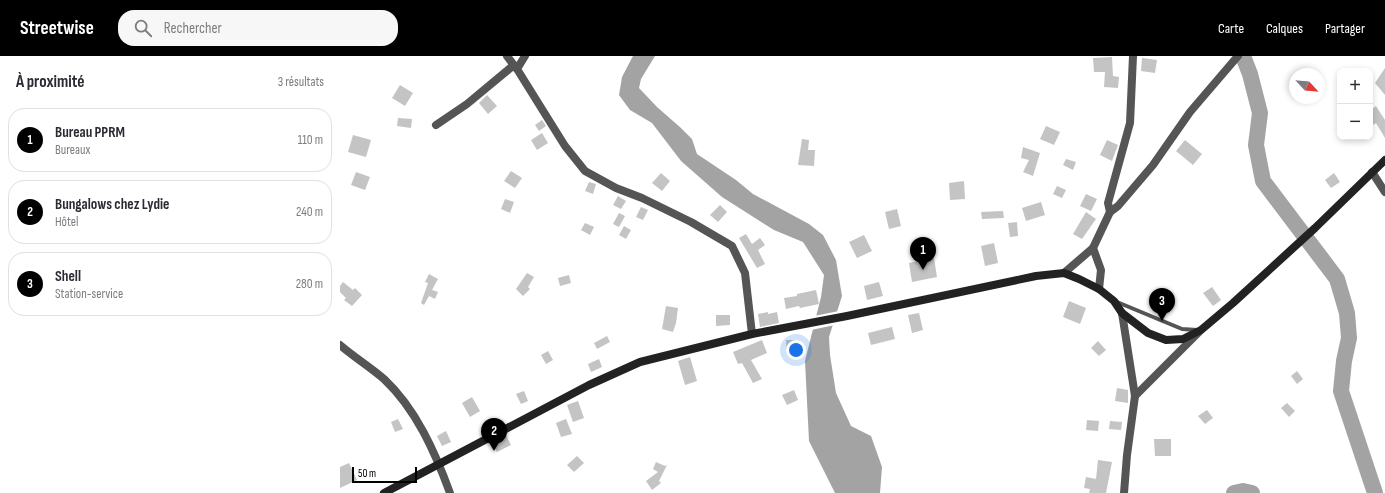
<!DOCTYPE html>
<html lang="fr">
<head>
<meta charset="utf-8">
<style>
	:root { --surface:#fff; --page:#f7f7f7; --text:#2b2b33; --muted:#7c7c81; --line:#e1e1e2; --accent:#000 }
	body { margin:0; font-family:"Sofia Sans Condensed",sans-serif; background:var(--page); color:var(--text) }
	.controls { position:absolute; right:12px; top:12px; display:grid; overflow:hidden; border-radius:8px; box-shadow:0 2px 6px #0003 }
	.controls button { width:36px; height:36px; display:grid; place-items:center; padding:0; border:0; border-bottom:1px solid var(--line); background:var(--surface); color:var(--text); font:20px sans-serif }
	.compass { position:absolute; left:949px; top:12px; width:36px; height:36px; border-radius:50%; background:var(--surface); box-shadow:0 2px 6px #0003; rotate:116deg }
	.scale { position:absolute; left:12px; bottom:10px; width:65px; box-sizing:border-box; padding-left:4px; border:2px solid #000; border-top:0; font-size:11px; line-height:14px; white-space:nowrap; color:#000; -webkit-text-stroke:3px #fff; paint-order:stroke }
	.you { position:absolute; left:456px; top:294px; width:14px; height:14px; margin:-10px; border:3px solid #fff; border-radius:50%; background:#1a73e8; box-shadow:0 0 0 6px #1a73e833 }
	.badge { display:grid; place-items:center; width:26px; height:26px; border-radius:50%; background:var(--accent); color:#fff; font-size:13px; font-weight:700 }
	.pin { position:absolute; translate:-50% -33px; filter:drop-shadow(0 1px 2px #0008) }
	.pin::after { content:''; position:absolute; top:21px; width:14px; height:12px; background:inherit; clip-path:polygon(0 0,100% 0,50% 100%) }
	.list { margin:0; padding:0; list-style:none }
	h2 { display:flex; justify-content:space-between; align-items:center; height:52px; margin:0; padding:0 16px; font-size:17px }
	h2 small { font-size:13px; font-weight:400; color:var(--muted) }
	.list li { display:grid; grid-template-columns:26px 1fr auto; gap:12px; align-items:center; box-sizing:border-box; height:64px; margin:0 8px 8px; padding:0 8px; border:1px solid var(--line); border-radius:16px }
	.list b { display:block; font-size:15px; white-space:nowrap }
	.list p { margin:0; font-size:13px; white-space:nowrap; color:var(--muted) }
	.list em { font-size:13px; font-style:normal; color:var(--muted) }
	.icon { flex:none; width:22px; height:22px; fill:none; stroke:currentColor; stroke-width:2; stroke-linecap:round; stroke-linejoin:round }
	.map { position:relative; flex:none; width:1045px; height:437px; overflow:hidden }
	header { display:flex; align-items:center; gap:24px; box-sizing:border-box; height:56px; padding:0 20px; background:var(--accent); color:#fff }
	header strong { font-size:19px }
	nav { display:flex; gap:22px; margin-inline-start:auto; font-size:14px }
	.search { width:280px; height:36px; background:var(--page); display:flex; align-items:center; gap:10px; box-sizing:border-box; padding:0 14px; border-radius:16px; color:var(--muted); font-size:15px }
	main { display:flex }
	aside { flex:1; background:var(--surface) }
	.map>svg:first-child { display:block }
</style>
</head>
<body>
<header>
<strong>Streetwise</strong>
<div class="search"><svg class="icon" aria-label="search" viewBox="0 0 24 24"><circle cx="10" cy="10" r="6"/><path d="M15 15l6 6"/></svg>Rechercher</div>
<nav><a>Carte</a><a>Calques</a><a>Partager</a></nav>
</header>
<main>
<aside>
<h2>À proximité<small>3 résultats</small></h2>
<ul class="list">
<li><span class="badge">1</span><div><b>Bureau PPRM</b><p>Bureaux</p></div><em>110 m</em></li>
<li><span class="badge">2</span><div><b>Bungalows chez Lydie</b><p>Hôtel</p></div><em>240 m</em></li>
<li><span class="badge">3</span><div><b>Shell</b><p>Station-service</p></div><em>280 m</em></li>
</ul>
</aside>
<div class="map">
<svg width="1045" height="437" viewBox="0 0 1045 437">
	<rect width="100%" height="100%" fill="#fff"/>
	<polygon fill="#a3a3a3" points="293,0 315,0 301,23 299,32 317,51 341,72 352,83 357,98 396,124 413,138 469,168 483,179 496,204 502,240 489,281 490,299 496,337 511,370 531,380 542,411 540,437 495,437 469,385 465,305 481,241 484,219 463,186 434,174 382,141 341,105 312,67 290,54 279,39 282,21"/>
	<polygon fill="#fff" points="499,255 495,269 471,274 474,260"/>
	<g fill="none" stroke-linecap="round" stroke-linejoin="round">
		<g stroke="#a3a3a3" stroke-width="16">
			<polyline points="903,0 910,18 920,57 916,89 923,125 997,223 1007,257 1009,282 1004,305 1001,335 1035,437"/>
			<polyline points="894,437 903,435 912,437"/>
		</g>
	</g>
	<g fill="#c4c4c4">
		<polygon points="772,1 773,20 779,21 778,32 764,31 765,16 754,16 753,2"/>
		<polygon points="802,2 817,4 815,17 801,15"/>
		<polygon points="1045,12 1045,39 1035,27"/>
		<polygon points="60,29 73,37 65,50 52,42"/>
		<polygon points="147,39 157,50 148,58 139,47"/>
		<polygon points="1036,50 1045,64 1045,82 1036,67 1030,71 1030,54"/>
		<polygon points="58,62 72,63 71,72 57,70"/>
		<polygon points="202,64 206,70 199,75 195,69"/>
		<polygon points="706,70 720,76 714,89 700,83"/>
		<polygon points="202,77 208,87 197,94 191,84"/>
		<polygon points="13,79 31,84 26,101 8,96"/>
		<polygon points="462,83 469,84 468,94 475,94 474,110 458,109"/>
		<polygon points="767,84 778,89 772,105 760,99"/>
		<polygon points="845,84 862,98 853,109 836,95"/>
		<polygon points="683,91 700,97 693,120 683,116 689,104 681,102"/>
		<polygon points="726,103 736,106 733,114 723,109"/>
		<polygon points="171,115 182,122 175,132 164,125"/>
		<polygon points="16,116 30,121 25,134 11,129"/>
		<polygon points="321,117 330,125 322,135 312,127"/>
		<polygon points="994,117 1000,126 991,132 985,124"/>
		<polygon points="624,125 625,143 610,144 609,127"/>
		<polygon points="249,126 256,128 253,138 245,135"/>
		<polygon points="717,130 726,134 722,142 713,138"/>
		<polygon points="746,138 757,143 751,155 740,150"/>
		<polygon points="278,140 286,145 281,153 273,149"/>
		<polygon points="165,143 174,146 170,157 161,153"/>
		<polygon points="701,146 705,159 686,165 682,152"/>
		<polygon points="380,149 387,156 378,166 370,159"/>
		<polygon points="301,151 308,154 303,164 296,161"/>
		<polygon points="557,153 561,170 549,173 545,156"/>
		<polygon points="663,155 664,162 642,163 641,156"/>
		<polygon points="746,156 756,163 742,183 733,178"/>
		<polygon points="279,157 285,160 279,171 273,168"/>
		<polygon points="677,166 678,180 670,181 668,167"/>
		<polygon points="245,167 254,171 250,179 241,174"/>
		<polygon points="284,170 291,174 286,183 279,179"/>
		<polygon points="406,178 412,188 420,182 425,189 418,194 425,208 417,212 399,182"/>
		<polygon points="524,179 532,195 517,202 509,186"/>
		<polygon points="654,187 658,207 645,210 641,190"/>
		<polygon points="594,202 597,221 572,226 569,207"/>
		<polygon points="187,217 194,221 188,231 190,233 183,240 176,233"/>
		<polygon points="89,218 98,223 92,234 98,236 95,243 89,240 84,249 81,247 88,227 85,226"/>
		<polygon points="229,219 231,227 220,230 218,222"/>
		<polygon points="3,226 13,234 15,232 22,239 12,250 4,244 6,242 0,236 0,230"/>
		<polygon points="539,226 543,240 527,244 524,230"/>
		<polygon points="872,231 881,244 873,250 863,237"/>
		<polygon points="476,234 479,248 460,252 459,250 446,253 444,242 457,240 457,238"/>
		<polygon points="729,245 746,252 740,268 723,261"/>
		<polygon points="326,250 338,252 336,267 333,276 322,273"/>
		<polygon points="428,256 428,258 437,256 439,267 420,271 418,258"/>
		<polygon points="579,257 583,274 572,277 568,259"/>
		<polygon points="376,259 390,259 390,269 376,270"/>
		<polygon points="552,271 555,283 531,289 528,277"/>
		<polygon points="267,280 270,286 257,293 254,287"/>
		<polygon points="422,284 427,297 411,304 422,323 413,327 402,307 398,308 393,296"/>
		<polygon points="446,284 457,284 458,298 447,299"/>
		<polygon points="758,285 766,294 759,300 751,292"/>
		<polygon points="208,295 213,304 206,308 201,299"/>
		<polygon points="350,301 357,325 345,329 338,305"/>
		<polygon points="259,303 262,311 251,316 248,308"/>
		<polygon points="957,315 963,323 957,328 951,320"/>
		<polygon points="777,332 788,334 788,347 775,345"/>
		<polygon points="454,334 458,344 447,349 442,339"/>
		<polygon points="184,335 188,345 181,348 176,338"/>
		<polygon points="132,341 140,355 130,361 122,347"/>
		<polygon points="238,345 244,362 233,366 227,349"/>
		<polygon points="947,347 955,355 949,361 941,352"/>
		<polygon points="867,354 873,362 865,368 858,360"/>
		<polygon points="58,363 63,373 55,376 51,366"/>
		<polygon points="226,363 232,378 221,381 216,367"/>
		<polygon points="747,364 759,365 758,375 746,374"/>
		<polygon points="770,365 782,366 781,374 769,373"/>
		<polygon points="106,375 111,386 102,390 97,380"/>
		<polygon points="166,379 171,389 157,396 152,388"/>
		<polygon points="814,383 831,383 831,400 815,400"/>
		<polygon points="237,400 244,407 234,416 227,409"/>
		<polygon points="758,404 772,406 766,437 749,437 750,433 744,432 746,421 756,423"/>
		<polygon points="316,406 325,410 327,409 319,425 321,427 312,434 306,425 318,416 313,413"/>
		<polygon points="9,407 17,424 0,432 0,411"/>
	</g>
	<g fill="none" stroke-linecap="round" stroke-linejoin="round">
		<polyline stroke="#555" stroke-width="4" points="777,246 842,273 857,274"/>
		<g stroke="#555" stroke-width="8">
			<polyline points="167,0 176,12"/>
			<polyline points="185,0 177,13 225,90 245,115 276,132 302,142 351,166 392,190 405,217 412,278"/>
			<polyline points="96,69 127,48 174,9"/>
			<polyline points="1032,116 1045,136"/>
			<polyline points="770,156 778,150 813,109 850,56 898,0"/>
			<polyline points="753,192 761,214 759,233"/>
			<polyline points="724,217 753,192 770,156 768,147 790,67 793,0"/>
			<polyline points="782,257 795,340 787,399 784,437"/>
			<path d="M0 289C14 301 30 311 44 323 76 353 95 396 110 437"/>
			<polyline points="795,340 859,276"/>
		</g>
		<polyline stroke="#222" stroke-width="8" points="44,437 249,329 300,306 412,278 507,260 696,220 724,217 739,223 759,233 774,245 782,257 808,277 826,284 843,283 861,274 893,247 975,172 1045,104"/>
	</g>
</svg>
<div class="controls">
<button>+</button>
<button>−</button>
</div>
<svg class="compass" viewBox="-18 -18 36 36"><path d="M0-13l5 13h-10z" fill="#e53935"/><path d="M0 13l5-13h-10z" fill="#7c7c81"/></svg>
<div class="scale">50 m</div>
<div class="you"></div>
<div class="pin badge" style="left:583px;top:214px">1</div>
<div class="pin badge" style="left:154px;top:395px">2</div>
<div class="pin badge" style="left:822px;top:265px">3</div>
</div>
</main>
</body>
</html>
